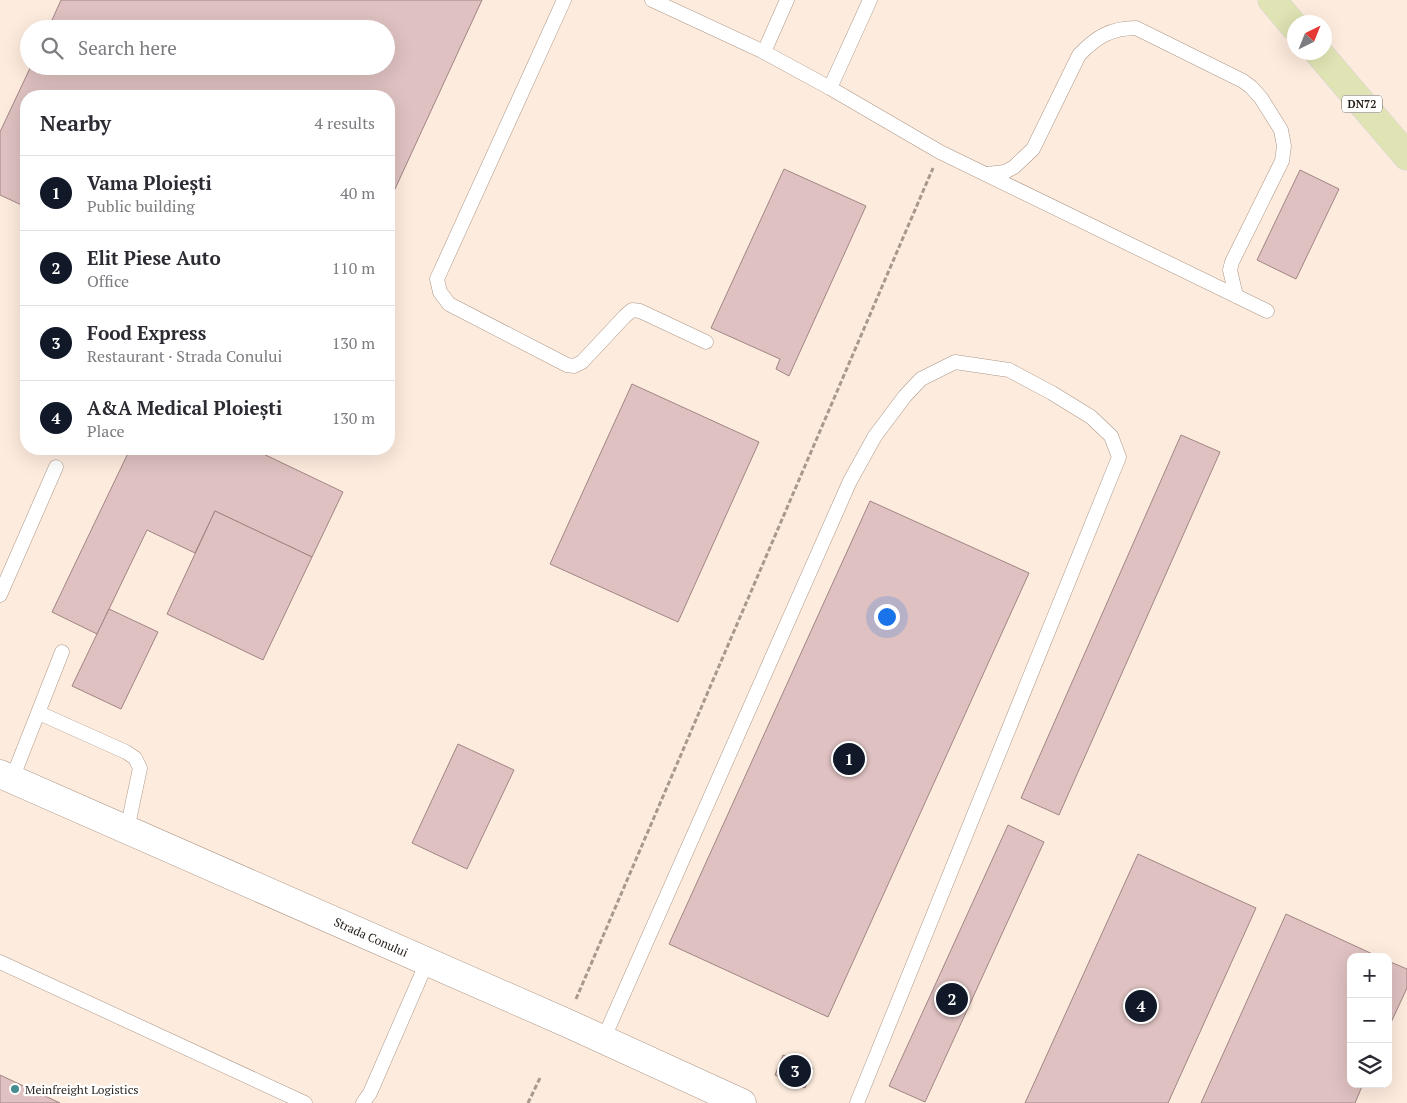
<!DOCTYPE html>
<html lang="en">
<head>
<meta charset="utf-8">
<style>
	:root { --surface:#fff; --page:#f7f7f7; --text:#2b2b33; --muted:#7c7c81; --line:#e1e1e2; --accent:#111827 }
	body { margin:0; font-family:"PT Serif",serif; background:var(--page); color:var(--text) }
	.controls { position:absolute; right:15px; bottom:15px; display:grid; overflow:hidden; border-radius:10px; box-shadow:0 5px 20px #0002 }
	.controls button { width:45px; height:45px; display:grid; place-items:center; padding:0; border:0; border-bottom:1px solid var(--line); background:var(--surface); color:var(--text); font:25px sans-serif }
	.compass { position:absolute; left:1287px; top:15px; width:45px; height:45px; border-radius:50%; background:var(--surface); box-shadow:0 5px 20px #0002; rotate:43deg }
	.you { position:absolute; left:886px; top:616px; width:18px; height:18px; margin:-12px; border:4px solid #fff; border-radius:50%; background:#1a73e8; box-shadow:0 0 0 8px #1a73e833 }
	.badge { display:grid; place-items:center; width:32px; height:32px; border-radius:50%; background:var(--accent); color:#fff; font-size:16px; font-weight:700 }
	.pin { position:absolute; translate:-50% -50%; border:2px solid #fff; box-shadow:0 1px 5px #0006 }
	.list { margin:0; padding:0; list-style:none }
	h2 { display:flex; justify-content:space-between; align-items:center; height:65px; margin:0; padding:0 20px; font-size:21px }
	h2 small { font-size:16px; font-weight:400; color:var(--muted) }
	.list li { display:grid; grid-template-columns:32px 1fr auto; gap:15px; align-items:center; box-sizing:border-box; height:75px; padding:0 20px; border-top:1px solid var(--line) }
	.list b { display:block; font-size:19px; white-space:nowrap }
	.list p { margin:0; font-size:16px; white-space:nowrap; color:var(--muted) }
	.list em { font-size:16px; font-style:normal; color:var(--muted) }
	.icon { flex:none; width:28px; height:28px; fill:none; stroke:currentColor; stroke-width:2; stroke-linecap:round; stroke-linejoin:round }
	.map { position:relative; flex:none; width:1407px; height:1103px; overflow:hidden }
	.search { position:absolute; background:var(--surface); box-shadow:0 5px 20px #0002; left:20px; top:20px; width:375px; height:55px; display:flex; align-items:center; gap:12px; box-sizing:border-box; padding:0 18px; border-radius:28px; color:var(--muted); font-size:19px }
	.panel { position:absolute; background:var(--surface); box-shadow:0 5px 20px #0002; left:20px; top:90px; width:375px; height:365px; border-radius:20px }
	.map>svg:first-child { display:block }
</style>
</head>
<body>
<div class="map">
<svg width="1407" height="1103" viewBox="0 0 1407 1103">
	<rect width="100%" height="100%" fill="#fdebdd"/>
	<g fill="#dec1c0" stroke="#a18584">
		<polygon points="61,0 482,0 389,202 389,96 26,96 26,207 0,195 0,132 31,66 386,66 386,29 48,29"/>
		<polygon points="784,169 866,206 789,376 776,369 780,359 711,328"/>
		<polygon points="1300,170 1339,189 1296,279 1257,260"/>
		<polygon points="632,384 759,442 678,622 550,564"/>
		<polygon points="1181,435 1220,452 1059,815 1021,798"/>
		<polygon points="130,449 253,449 343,492 312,557 215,511 195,553 147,530 97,634 52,612"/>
		<polygon points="870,501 1029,573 828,1017 669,944"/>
		<polygon points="215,511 312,557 263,660 167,614"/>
		<polygon points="109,609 158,632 121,709 72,686"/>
		<polygon points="458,744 514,770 467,869 412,843"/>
		<polygon points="1008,825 1044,842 925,1102 889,1086"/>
		<polygon points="1138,854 1256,908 1168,1103 1025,1103"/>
		<polygon points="1286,914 1379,957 1351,957 1351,1084 1363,1084 1355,1103 1201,1103"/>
		<polygon points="1388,961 1407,969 1407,988 1388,1029"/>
		<polygon points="783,1055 813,1068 805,1088 775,1075"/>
		<polygon points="0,1075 60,1103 0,1103"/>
	</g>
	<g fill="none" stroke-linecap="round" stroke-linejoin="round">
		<defs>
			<g id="lane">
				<polyline points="564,0 437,279 440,292 449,304 567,365 574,366 582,362 625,316 632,310 640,311 706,342"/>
				<polyline points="652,0 764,52 830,88 940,152 1267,311"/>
				<polyline points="764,52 787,0"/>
				<polyline points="830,88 870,0"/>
				<path d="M987 174 1005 172 1014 167 1033 149 1079 55C1096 37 1111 28 1136 28L1243 81 1251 87 1261 98 1281 130 1284 146 1282 161 1232 262 1230 270 1236 296"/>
				<polyline points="0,595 56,467"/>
				<polyline points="39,713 126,752 135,758 140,768 127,830"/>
				<polyline points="12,779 62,652"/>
				<polyline points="0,962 305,1103"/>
				<polyline points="603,1040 850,481 875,436 905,396 921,379 955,362 1009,370 1052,393 1091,417 1111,436 1119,457 857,1103"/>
				<polyline points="363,1103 370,1093 427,962"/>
			</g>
			<polyline id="street" points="0,774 567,1023 742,1103"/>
			<g id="primary">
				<polyline points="1272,0 1294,26"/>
				<polyline points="1318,52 1407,156"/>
			</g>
		</defs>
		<use href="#lane" stroke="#ac9787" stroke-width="15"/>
		<use href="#street" stroke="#ac9787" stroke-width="29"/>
		<use href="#primary" stroke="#d8d6d5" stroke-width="29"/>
		<g stroke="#a7998e" stroke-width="3" stroke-dasharray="5 2.5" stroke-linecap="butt">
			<polyline points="576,999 933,168"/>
			<polyline points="528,1103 540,1078"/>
		</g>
		<use href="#lane" stroke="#fff" stroke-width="14"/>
		<use href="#street" stroke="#fff" stroke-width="28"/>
		<use href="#primary" stroke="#e0e3b3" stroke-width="28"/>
	</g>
	<circle fill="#458d91" stroke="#fff" stroke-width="2" cx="15" cy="1089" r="5"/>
	<g text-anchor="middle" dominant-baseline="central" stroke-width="4.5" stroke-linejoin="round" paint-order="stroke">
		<rect fill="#fff" stroke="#66615d" stroke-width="1" x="1342" y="95.5" width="40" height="17" rx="4"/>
		<g font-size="11" font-weight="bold" fill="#251d17">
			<text x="1362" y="104">DN72</text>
		</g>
		<g font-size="12" fill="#251d17" stroke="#fff">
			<text transform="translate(371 937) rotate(24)">Strada Conului</text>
		</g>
		<g font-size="12" fill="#251d17" stroke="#fff" text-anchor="start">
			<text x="25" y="1089">Meinfreight Logistics</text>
		</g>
	</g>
</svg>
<div class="controls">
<button>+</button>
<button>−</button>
<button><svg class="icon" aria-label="layers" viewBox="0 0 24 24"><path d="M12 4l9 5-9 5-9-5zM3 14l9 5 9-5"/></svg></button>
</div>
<svg class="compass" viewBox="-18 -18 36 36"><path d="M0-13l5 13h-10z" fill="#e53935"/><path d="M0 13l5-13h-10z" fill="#7c7c81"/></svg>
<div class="you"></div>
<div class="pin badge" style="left:849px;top:759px">1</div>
<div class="pin badge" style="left:952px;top:999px">2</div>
<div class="pin badge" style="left:795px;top:1071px">3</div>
<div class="pin badge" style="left:1141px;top:1006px">4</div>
<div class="search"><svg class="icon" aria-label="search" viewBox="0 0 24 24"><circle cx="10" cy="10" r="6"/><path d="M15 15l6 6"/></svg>Search here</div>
<section class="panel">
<h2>Nearby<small>4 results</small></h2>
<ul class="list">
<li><span class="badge">1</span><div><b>Vama Ploiești</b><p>Public building</p></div><em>40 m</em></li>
<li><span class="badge">2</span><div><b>Elit Piese Auto</b><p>Office</p></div><em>110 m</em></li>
<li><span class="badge">3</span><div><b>Food Express</b><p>Restaurant · Strada Conului</p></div><em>130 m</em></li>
<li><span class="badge">4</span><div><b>A&amp;A Medical Ploiești</b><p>Place</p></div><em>130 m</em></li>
</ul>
</section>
</div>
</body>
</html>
